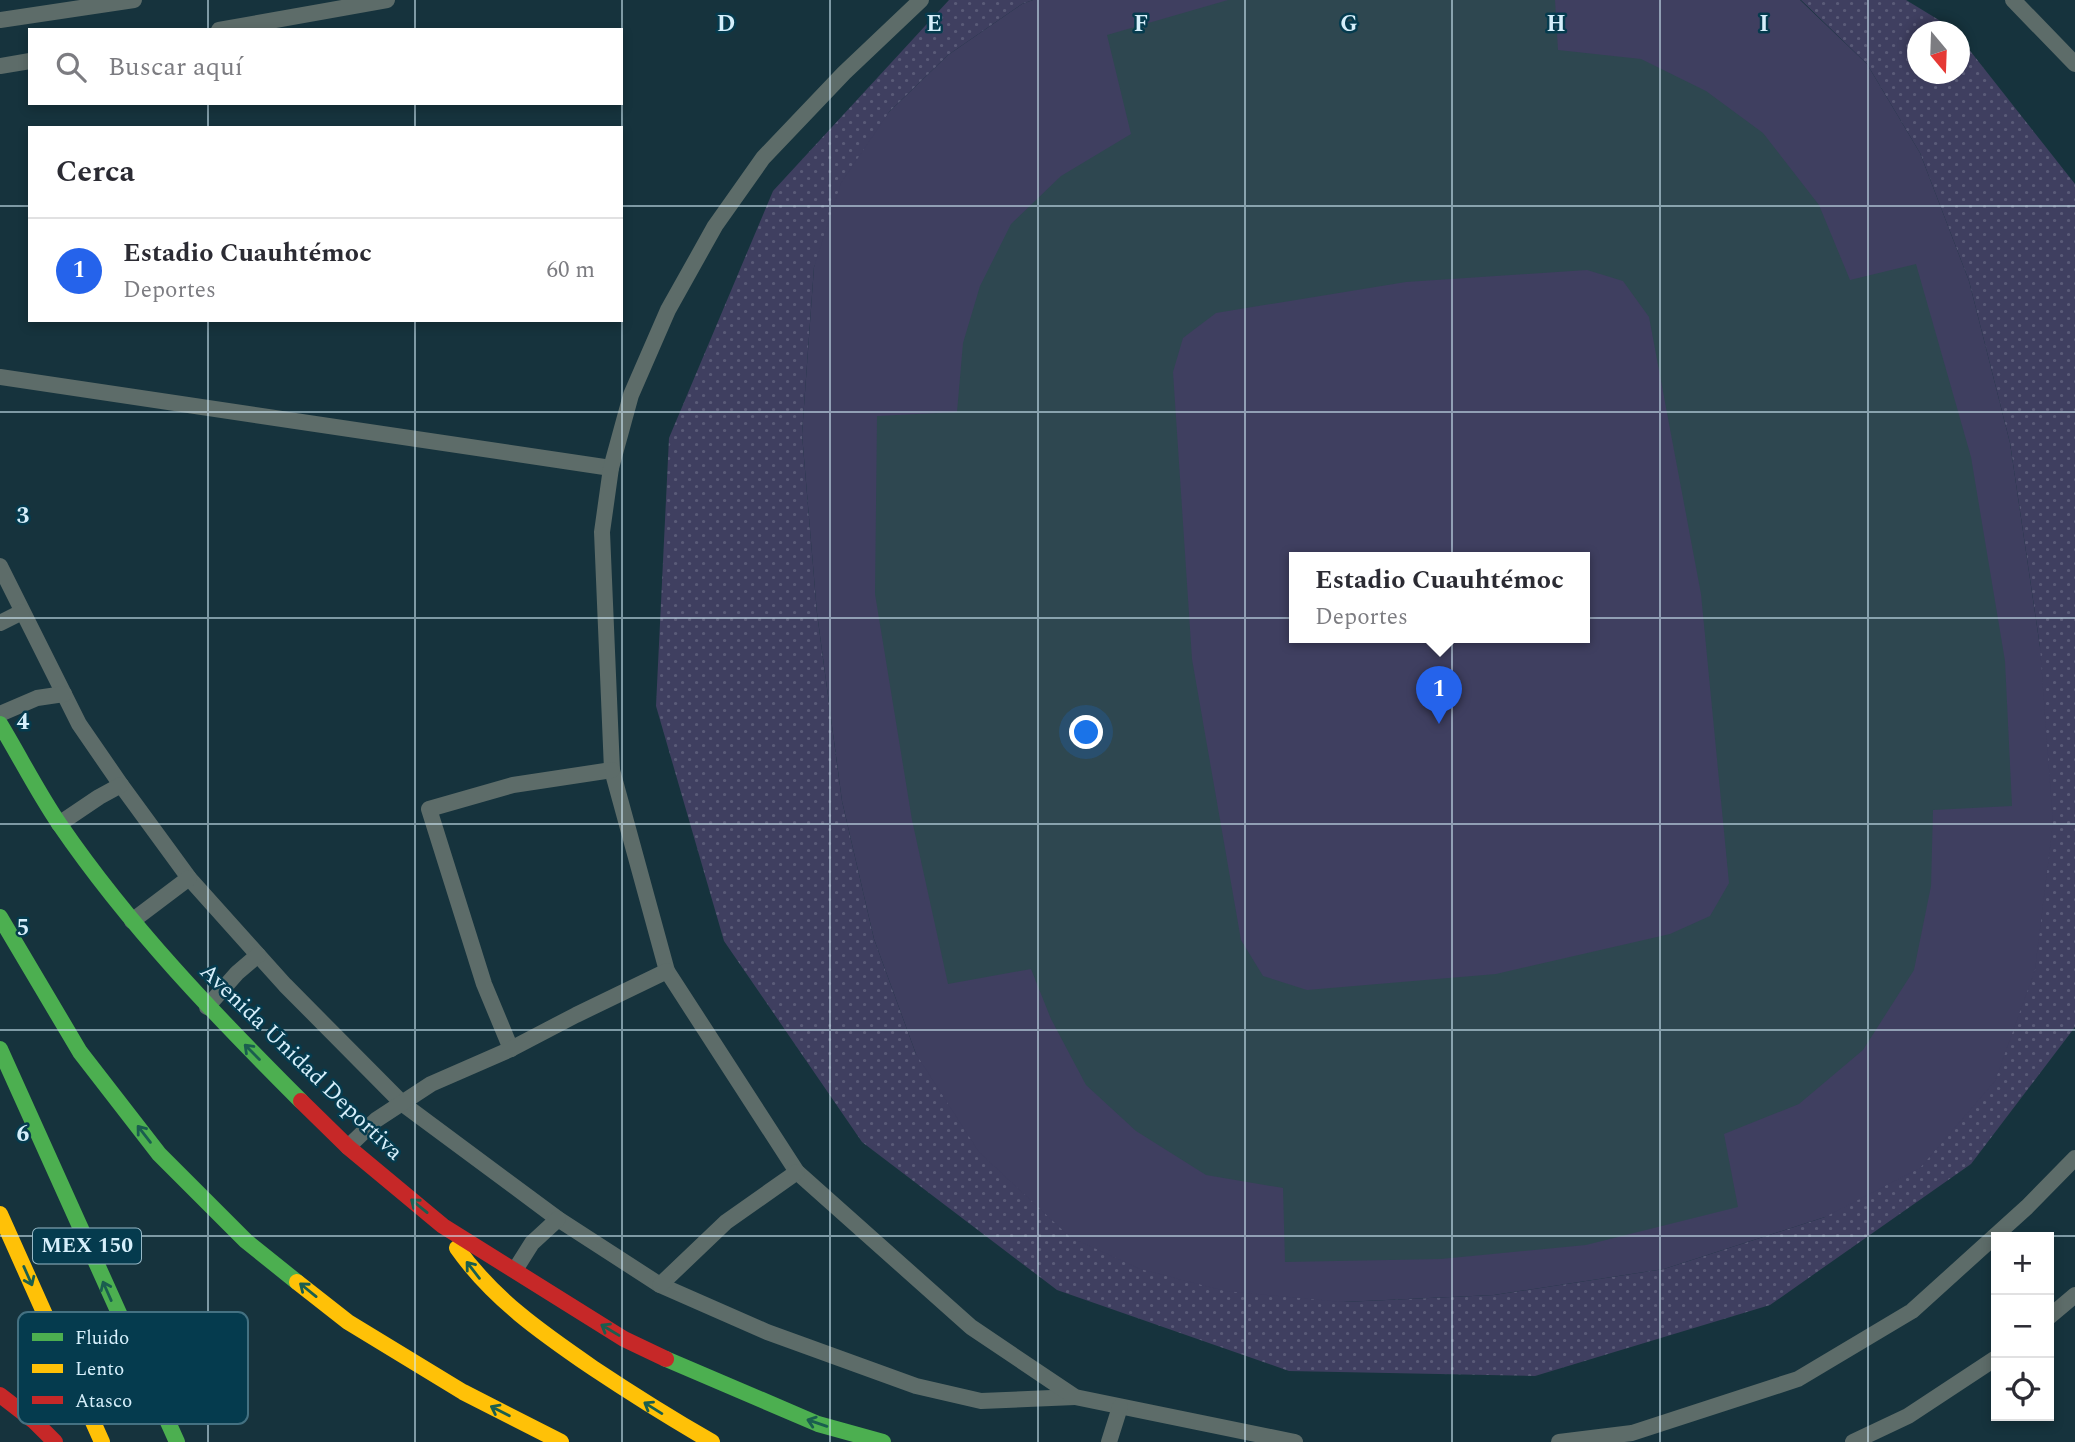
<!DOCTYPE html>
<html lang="es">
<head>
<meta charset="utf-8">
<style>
	:root { --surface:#fff; --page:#f2f2f3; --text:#2b2b33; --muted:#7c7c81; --line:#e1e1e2; --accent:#2563eb }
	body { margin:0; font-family:Spectral,serif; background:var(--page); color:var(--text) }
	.controls { position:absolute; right:21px; bottom:21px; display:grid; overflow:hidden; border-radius:0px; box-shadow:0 4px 10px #0003 }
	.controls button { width:63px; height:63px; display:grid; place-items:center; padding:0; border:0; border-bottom:2px solid var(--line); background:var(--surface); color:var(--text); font:35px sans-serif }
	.compass { position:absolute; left:1907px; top:21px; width:63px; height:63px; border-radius:50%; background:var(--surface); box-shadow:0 4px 10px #0003; rotate:161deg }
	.you { position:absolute; left:1087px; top:733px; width:24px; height:24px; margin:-18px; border:5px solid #fff; border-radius:50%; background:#1a73e8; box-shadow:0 0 0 10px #1a73e833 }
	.badge { display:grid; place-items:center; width:46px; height:46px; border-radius:50%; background:var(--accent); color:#fff; font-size:23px; font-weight:700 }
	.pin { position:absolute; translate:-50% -58px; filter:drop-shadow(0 2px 4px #0008) }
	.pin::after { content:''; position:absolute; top:37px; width:24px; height:21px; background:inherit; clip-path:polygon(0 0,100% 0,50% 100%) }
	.popup { position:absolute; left:1289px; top:552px; width:301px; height:91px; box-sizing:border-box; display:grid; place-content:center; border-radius:0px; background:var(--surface); filter:drop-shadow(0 2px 5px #0005); font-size:23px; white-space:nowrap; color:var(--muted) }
	.popup b { font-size:26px; color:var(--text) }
	.popup::after { content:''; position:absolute; left:50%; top:100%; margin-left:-14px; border:14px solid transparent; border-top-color:var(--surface) }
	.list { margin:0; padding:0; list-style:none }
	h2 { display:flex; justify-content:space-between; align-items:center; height:91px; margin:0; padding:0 28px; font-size:30px }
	h2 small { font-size:23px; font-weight:400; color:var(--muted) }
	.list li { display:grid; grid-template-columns:46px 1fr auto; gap:21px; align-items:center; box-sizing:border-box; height:105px; padding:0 28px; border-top:2px solid var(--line) }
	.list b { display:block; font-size:26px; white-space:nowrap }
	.list p { margin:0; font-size:23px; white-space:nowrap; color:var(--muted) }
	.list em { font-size:23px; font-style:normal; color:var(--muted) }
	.icon { flex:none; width:38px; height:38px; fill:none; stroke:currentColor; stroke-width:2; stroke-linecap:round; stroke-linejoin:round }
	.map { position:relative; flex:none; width:2075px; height:1442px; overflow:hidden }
	.search { position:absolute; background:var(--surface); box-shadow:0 4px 10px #0003; left:28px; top:28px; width:595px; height:77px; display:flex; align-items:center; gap:18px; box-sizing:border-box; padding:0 24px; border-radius:0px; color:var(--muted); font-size:26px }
	.panel { position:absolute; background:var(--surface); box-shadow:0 4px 10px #0003; left:28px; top:126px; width:595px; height:196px; border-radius:0px }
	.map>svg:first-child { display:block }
</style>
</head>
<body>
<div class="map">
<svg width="2075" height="1442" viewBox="0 0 2075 1442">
	<defs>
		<pattern id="green-dots" width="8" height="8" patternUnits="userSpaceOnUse" patternTransform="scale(1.75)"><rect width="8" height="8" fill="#3f3f60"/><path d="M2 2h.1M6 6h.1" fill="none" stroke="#5a5b78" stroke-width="1.8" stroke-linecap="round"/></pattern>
	</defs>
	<rect width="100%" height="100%" fill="#16333d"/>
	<polygon fill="url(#green-dots)" points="949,0 1033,0 1022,4 948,55 889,112 814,267 802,434 817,613 842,801 874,939 916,1054 1343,1302 1494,1295 1664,1269 1825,1217 2040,647 2010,443 1969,281 1920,153 1867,64 1801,0 1906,0 1952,28 1954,31 1918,32 1918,74 1960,74 1960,38 2075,184 2075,1027 1971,1164 1770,1305 1535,1376 1289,1371 1057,1290 862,1142 724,941 656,706 669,438 773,191"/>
	<path fill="#3f3f60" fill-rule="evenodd" d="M1033 0H1800L1867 64 1920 153 1969 281 2010 443 2040 647 2053 823 2035 970 1995 1081 1920 1168 1825 1217 1664 1269 1494 1295 1343 1302 1225 1291 1140 1269 1070 1237 979 1152 916 1054 874 939 842 801 817 613 802 434 814 267 841 183 889 112 948 55 1022 4ZM1294 558H1584V638H1294Z"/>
	<path fill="#2e4750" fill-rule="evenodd" d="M1228 0H1555L1558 50 1641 59 1706 91 1763 133 1819 205 1850 280 1916 264 1971 457 2005 661 2012 806 1933 810 1931 886 1914 970 1863 1050 1799 1104 1724 1134 1738 1207 1586 1245 1441 1259 1285 1262 1283 1188 1206 1175 1136 1131 1086 1085 1051 1019 1031 969 948 984 912 820 875 594 877 416 957 412 963 343 980 286 1011 224 1061 176 1131 134 1107 35ZM1587 270 1623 281 1649 317 1701 594 1729 883 1710 916 1670 934 1496 974 1307 990 1263 976 1241 940 1192 659 1173 372 1183 338 1216 313 1406 282Z"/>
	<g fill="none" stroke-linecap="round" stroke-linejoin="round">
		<g stroke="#5d6c69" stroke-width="16">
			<polyline points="2013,0 2075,64"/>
			<polyline points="0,20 134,0"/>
			<polyline points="219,30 387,0"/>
			<polyline points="0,66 30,61"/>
			<polyline points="0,377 611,468"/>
			<polyline points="0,566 79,724 121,785 189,878 285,985 403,1104 558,1219 660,1285 767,1332 916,1386 981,1401 1075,1397"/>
			<polyline points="0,623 22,612"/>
			<polyline points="0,714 37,698 64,694"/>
			<polyline points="59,824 99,797 121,785"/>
			<polyline points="132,921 189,878"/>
			<polyline points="667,971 612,770 602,532 611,468 631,395 668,310 715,226 763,158 844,73 921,0"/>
			<polyline points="207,1007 237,973 258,955"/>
			<polyline points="511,1049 484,984 429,809 513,785 612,770"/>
			<polyline points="348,1147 376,1120 431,1084 511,1049 576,1015 667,971 797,1172 971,1327 1075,1397 1295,1442"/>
			<polyline points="515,1270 532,1243 558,1219"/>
			<polyline points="660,1285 726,1222 797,1172"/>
			<polyline points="2049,1317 2075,1295"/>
			<polyline points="1109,1442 1120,1407"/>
			<polyline points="1559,1442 1632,1433 1798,1379 1912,1311 2027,1207 2075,1158"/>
			<polyline points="1853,1442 1908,1416 1996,1358"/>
		</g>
		<g stroke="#4caf50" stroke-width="16">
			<path d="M0 724C20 757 38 793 60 825 130 927 214 1014 301 1101"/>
			<polyline points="0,917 80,1052 159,1154 246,1241 297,1282"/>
			<polyline points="0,1049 177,1442"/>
			<polyline points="666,1359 818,1424 883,1442"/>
		</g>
		<g stroke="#ffc107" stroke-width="16">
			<polyline points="0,1214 102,1442"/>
			<path d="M457 1248C493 1299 542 1333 593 1368 632 1394 672 1419 712 1442"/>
			<polyline points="297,1282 348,1322 463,1392 561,1442"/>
		</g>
		<g stroke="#c62828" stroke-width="16">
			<polyline points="301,1101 348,1147 443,1226 624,1339 666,1359"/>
			<polyline points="0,1395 35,1422 55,1442"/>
		</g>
	</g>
	<defs><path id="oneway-shaft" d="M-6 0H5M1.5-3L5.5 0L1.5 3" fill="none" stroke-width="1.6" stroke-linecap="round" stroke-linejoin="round" transform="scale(1.75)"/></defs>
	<g stroke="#1a5e4f">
		<use href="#oneway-shaft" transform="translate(252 1052) rotate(-135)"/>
		<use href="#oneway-shaft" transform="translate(144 1134) rotate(-128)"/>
		<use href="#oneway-shaft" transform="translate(419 1206) rotate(-141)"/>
		<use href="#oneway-shaft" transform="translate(473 1270) rotate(-128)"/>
		<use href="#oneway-shaft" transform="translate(28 1276) rotate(66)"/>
		<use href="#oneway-shaft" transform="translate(308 1290) rotate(-141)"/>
		<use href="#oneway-shaft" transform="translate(107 1291) rotate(-114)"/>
		<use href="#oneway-shaft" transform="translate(610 1330) rotate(-149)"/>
		<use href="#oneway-shaft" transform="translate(653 1408) rotate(-148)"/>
		<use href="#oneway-shaft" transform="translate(500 1411) rotate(-153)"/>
		<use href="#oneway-shaft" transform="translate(817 1423) rotate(-161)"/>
	</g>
	<path fill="none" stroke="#d6effb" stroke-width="2" stroke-opacity="0.55" d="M208 0V30M415 0V30M622 0V1442M830 0V1442M1038 0V1442M1245 0V1442M1452 0V1442M1660 0V1442M1868 0V1442M208 103V128M415 103V128M0 206H30M621 206H2075M208 320V1442M415 320V1442M0 412H2075M0 618H2075M0 824H2075M0 1030H2075M0 1236H2075"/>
	<g text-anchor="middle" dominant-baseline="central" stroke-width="5" stroke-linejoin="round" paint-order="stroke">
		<rect fill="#053b4e" stroke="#97b9c7" stroke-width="2" x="33" y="1228.5" width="108" height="35" rx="5"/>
		<g font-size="21" font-weight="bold" fill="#d6effb">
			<text x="87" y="1246">MEX 150</text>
		</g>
		<g font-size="23" fill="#d6effb" stroke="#053b4e">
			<text transform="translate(301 1062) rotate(44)">Avenida Unidad Deportiva</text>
		</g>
	</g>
	<rect x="18" y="1312" width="230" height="112" rx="10" fill="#053b4e" stroke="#447182" stroke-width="2"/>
	<rect x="32" y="1333" width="31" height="8" fill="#4caf50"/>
	<rect x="32" y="1364" width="31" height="9" fill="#ffc107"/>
	<rect x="32" y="1396" width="31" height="8" fill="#c62828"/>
	<g font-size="19" fill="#d6effb">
		<text x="75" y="1344">Fluido</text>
		<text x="75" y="1375">Lento</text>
		<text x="75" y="1407">Atasco</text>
	</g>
	<g font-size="23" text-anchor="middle" font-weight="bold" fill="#d6effb" stroke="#053b4e" stroke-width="5" stroke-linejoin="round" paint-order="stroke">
		<text x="726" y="31">D</text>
		<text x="934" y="31">E</text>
		<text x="1141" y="31">F</text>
		<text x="1349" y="31">G</text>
		<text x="1556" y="31">H</text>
		<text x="1764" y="31">I</text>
		<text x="23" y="523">3</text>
		<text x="23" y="729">4</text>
		<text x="23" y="935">5</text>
		<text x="23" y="1141">6</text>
	</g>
</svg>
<div class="controls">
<button>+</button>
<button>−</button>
<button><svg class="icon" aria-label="locate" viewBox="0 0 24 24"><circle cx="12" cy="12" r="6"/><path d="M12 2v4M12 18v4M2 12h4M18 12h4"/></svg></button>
</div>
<svg class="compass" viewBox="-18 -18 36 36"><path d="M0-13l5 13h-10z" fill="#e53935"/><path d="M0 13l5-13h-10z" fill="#7c7c81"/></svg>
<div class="you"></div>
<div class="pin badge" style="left:1439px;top:724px">1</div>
<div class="popup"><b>Estadio Cuauhtémoc</b>Deportes</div>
<div class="search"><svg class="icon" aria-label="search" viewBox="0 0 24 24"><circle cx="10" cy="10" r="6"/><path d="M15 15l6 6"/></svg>Buscar aquí</div>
<section class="panel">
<h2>Cerca<small></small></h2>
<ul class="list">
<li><span class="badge">1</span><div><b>Estadio Cuauhtémoc</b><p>Deportes</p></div><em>60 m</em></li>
</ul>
</section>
</div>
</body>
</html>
